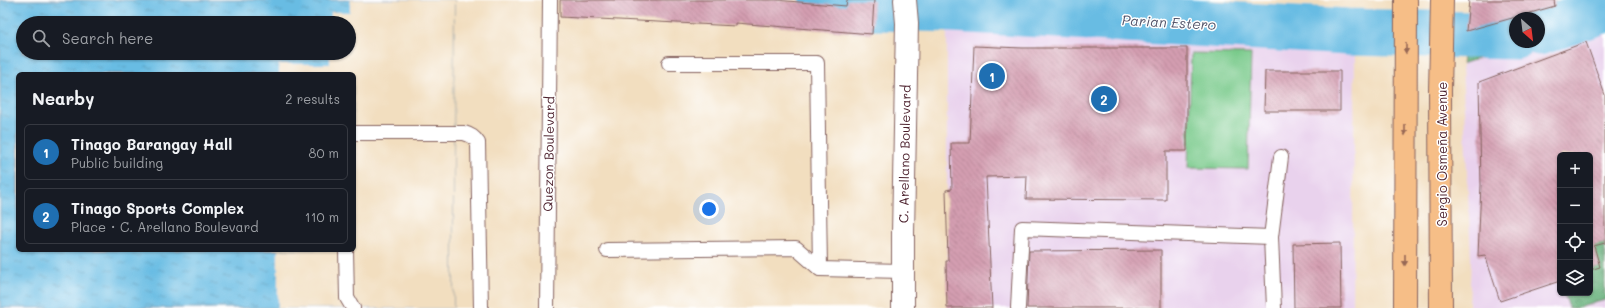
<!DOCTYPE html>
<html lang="en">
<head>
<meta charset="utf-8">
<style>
	:root { --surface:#171b24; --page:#20242c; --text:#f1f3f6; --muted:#9ea1a6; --line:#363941; --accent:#1f6fb2 }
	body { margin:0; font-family:Mali,sans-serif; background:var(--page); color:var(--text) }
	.controls { position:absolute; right:12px; bottom:12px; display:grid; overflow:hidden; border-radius:6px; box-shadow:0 1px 3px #0004 }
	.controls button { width:36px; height:36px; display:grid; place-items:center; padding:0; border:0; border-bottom:1px solid var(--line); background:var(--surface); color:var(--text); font:20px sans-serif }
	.compass { position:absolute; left:1509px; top:12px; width:36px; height:36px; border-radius:50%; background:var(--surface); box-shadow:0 1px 3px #0004; rotate:152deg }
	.you { position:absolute; left:709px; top:209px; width:14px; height:14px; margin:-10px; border:3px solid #fff; border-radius:50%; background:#1a73e8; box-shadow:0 0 0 6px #1a73e833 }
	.badge { display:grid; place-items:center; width:26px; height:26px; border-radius:50%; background:var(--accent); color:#fff; font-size:13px; font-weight:700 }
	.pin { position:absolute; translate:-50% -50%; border:2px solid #fff; box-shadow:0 1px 4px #0006 }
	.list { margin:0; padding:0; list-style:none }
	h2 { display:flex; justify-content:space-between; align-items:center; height:52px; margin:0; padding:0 16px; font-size:17px }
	h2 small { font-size:13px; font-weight:400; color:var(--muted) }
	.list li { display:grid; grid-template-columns:26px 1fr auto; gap:12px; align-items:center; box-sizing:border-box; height:56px; margin:0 8px 8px; padding:0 8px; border:1px solid var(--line); border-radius:6px }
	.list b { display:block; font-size:15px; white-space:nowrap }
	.list p { margin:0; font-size:13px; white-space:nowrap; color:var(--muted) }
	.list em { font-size:13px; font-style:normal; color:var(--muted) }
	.icon { flex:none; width:22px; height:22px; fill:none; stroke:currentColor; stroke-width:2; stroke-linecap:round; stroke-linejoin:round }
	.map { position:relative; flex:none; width:1605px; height:308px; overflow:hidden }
	.search { position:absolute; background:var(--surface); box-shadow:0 1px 3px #0004; left:16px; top:16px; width:340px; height:44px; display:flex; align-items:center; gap:10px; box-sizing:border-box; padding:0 14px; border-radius:22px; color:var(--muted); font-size:15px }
	.panel { position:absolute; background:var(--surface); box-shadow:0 1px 3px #0004; left:16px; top:72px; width:340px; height:180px; border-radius:6px }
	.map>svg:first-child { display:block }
</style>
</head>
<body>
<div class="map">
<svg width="1605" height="308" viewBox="0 0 1605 308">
	<defs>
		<pattern id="forest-crowns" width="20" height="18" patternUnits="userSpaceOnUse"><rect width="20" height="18" fill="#62ae77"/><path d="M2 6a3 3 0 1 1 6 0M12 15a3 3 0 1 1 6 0" fill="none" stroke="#538d62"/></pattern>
		<pattern id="water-ripples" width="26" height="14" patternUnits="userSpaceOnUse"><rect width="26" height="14" fill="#67bce3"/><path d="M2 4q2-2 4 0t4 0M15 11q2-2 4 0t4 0" fill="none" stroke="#5798b8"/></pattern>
		<pattern id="building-back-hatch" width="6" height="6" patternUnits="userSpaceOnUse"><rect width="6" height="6" fill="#d49eb1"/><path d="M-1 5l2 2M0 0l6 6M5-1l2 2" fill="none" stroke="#ae8090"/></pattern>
	</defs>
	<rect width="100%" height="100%" fill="#fff"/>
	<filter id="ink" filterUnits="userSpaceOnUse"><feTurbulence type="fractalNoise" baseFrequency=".025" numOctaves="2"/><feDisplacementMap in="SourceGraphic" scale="8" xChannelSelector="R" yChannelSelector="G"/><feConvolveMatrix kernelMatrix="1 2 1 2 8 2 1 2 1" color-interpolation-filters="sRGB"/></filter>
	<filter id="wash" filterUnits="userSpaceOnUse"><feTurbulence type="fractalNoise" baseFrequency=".012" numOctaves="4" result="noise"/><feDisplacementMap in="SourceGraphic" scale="16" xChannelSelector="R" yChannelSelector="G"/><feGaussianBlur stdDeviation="0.9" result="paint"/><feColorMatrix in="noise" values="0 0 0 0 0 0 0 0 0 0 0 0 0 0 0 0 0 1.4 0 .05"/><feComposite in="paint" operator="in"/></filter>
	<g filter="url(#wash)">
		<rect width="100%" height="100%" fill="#f2debf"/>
		<g fill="#e9d2ed" fill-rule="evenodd">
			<path d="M1605 15V308H1469L1471 259 1462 64 1527 42H1539V38ZM1560 155H1590V293H1560Z"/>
			<polygon points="947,29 1355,54 1352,308 947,308"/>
		</g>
		<g fill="url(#forest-crowns)" stroke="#566651">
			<polygon points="1577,0 1605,0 1605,15 1539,38 1539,18 1516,18 1560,6"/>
			<polygon points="1515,18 1515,42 1527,42 1462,64 1466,31"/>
			<polygon points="1605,243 1605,300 1578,308 1569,308 1564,293 1590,293 1590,270 1600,267 1593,246"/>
		</g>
		<polygon fill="#79ca8b" stroke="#62745b" points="1191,53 1251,54 1248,169 1188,168"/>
		<path fill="url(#water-ripples)" stroke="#586e87" fill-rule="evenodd" d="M0 0H454L453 308H0ZM23 23H349V53H23ZM18 74H354V250H18Z"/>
		<polygon fill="#f2debf" points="350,0 454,0 453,308 278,308 278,250 354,250 354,74 279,74 279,64 330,64 330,53 349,53 349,23 331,23 331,12 350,12"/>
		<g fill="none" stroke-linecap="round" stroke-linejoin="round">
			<g stroke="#67bce3" stroke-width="47">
				<polyline points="823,0 871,7 953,9 1348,32 1515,36"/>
				<polyline points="1539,32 1605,9"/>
			</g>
		</g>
		<g id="blocks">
			<g fill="url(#building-back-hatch)">
				<polygon points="560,0 776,0 846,6 847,0 874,0 872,34 736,23 736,26 560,17"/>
				<polygon points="1469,0 1554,0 1555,6 1466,31"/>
				<polygon points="1586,42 1605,95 1605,243 1594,246 1600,267 1590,270 1590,155 1560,155 1560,281 1500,301 1485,255 1478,256 1481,185 1479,82"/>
				<polygon points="974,46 1022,48 1187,48 1187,151 1166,151 1166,200 1026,199 1027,176 986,177 992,308 947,308 946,261 948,261 946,190 952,189 951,143 970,143"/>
				<polygon points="1265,71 1340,71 1340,111 1264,111"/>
				<polygon points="1340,243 1341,308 1294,308 1293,244"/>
				<polygon points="1161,250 1161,308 1027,308 1029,251"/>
			</g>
		</g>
	</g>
	<g filter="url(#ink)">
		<use href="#blocks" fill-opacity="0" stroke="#85625f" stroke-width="1"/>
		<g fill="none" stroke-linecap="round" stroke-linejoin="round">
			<defs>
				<g id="service">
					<polyline points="669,63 817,63 820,269"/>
					<path d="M354 133H464C471 135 474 137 478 143L481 308"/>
					<polyline points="346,250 347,298 353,308"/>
					<polyline points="607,250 796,248 820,269 902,271"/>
					<polyline points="547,308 550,0"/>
					<polyline points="1018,308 1022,228 1271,237"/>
					<polyline points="1274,308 1271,237 1281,157"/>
				</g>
				<polyline id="tertiary" points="903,308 903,233 907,23 905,0"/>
				<g id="trunk">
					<polyline points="1405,308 1406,0"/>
					<polyline points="1441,308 1440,91 1442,0"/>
				</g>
			</defs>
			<use href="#service" stroke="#85625f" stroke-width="16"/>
			<use href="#tertiary" stroke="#85625f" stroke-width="24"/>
			<use href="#trunk" stroke="#85625f" stroke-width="24"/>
			<use href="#service" stroke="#fff" stroke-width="14"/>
			<use href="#tertiary" stroke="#fff" stroke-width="22"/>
			<use href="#trunk" stroke="#f6be87" stroke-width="22"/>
		</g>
		<defs><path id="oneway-solid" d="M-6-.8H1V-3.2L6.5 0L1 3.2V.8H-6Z"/></defs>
		<g fill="#976754">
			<use href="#oneway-solid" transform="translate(1406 48) rotate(90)"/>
			<use href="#oneway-solid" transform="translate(1405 130) rotate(90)"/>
			<use href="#oneway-solid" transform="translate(1405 260) rotate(90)"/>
		</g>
	</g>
	<g text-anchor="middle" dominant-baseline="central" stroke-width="3" stroke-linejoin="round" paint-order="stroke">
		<g font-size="13" fill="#4a1f2b" stroke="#fff">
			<text transform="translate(548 154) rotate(-89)">Quezon Boulevard</text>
			<text transform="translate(904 154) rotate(-89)">C. Arellano Boulevard</text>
			<text transform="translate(1441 154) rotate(-90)">Sergio Osmeña Avenue</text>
		</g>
		<g font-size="14" font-style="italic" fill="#54566b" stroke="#fff">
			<text transform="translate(1169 22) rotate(3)">Parian Estero</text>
		</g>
	</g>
</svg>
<div class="controls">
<button>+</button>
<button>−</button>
<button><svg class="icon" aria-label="locate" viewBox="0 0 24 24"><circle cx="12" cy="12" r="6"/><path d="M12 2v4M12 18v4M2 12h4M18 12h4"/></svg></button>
<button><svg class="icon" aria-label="layers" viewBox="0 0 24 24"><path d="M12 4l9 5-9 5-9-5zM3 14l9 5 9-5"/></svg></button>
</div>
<svg class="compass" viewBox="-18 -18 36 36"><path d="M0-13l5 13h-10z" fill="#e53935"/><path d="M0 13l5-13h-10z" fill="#9ea1a6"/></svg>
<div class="you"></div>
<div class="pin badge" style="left:992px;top:76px">1</div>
<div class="pin badge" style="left:1104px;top:99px">2</div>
<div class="search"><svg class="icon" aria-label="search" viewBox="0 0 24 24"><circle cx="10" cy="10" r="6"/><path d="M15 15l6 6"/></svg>Search here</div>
<section class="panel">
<h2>Nearby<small>2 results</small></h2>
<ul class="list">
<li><span class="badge">1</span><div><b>Tinago Barangay Hall</b><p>Public building</p></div><em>80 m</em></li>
<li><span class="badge">2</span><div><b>Tinago Sports Complex</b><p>Place · C. Arellano Boulevard</p></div><em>110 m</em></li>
</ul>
</section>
</div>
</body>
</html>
